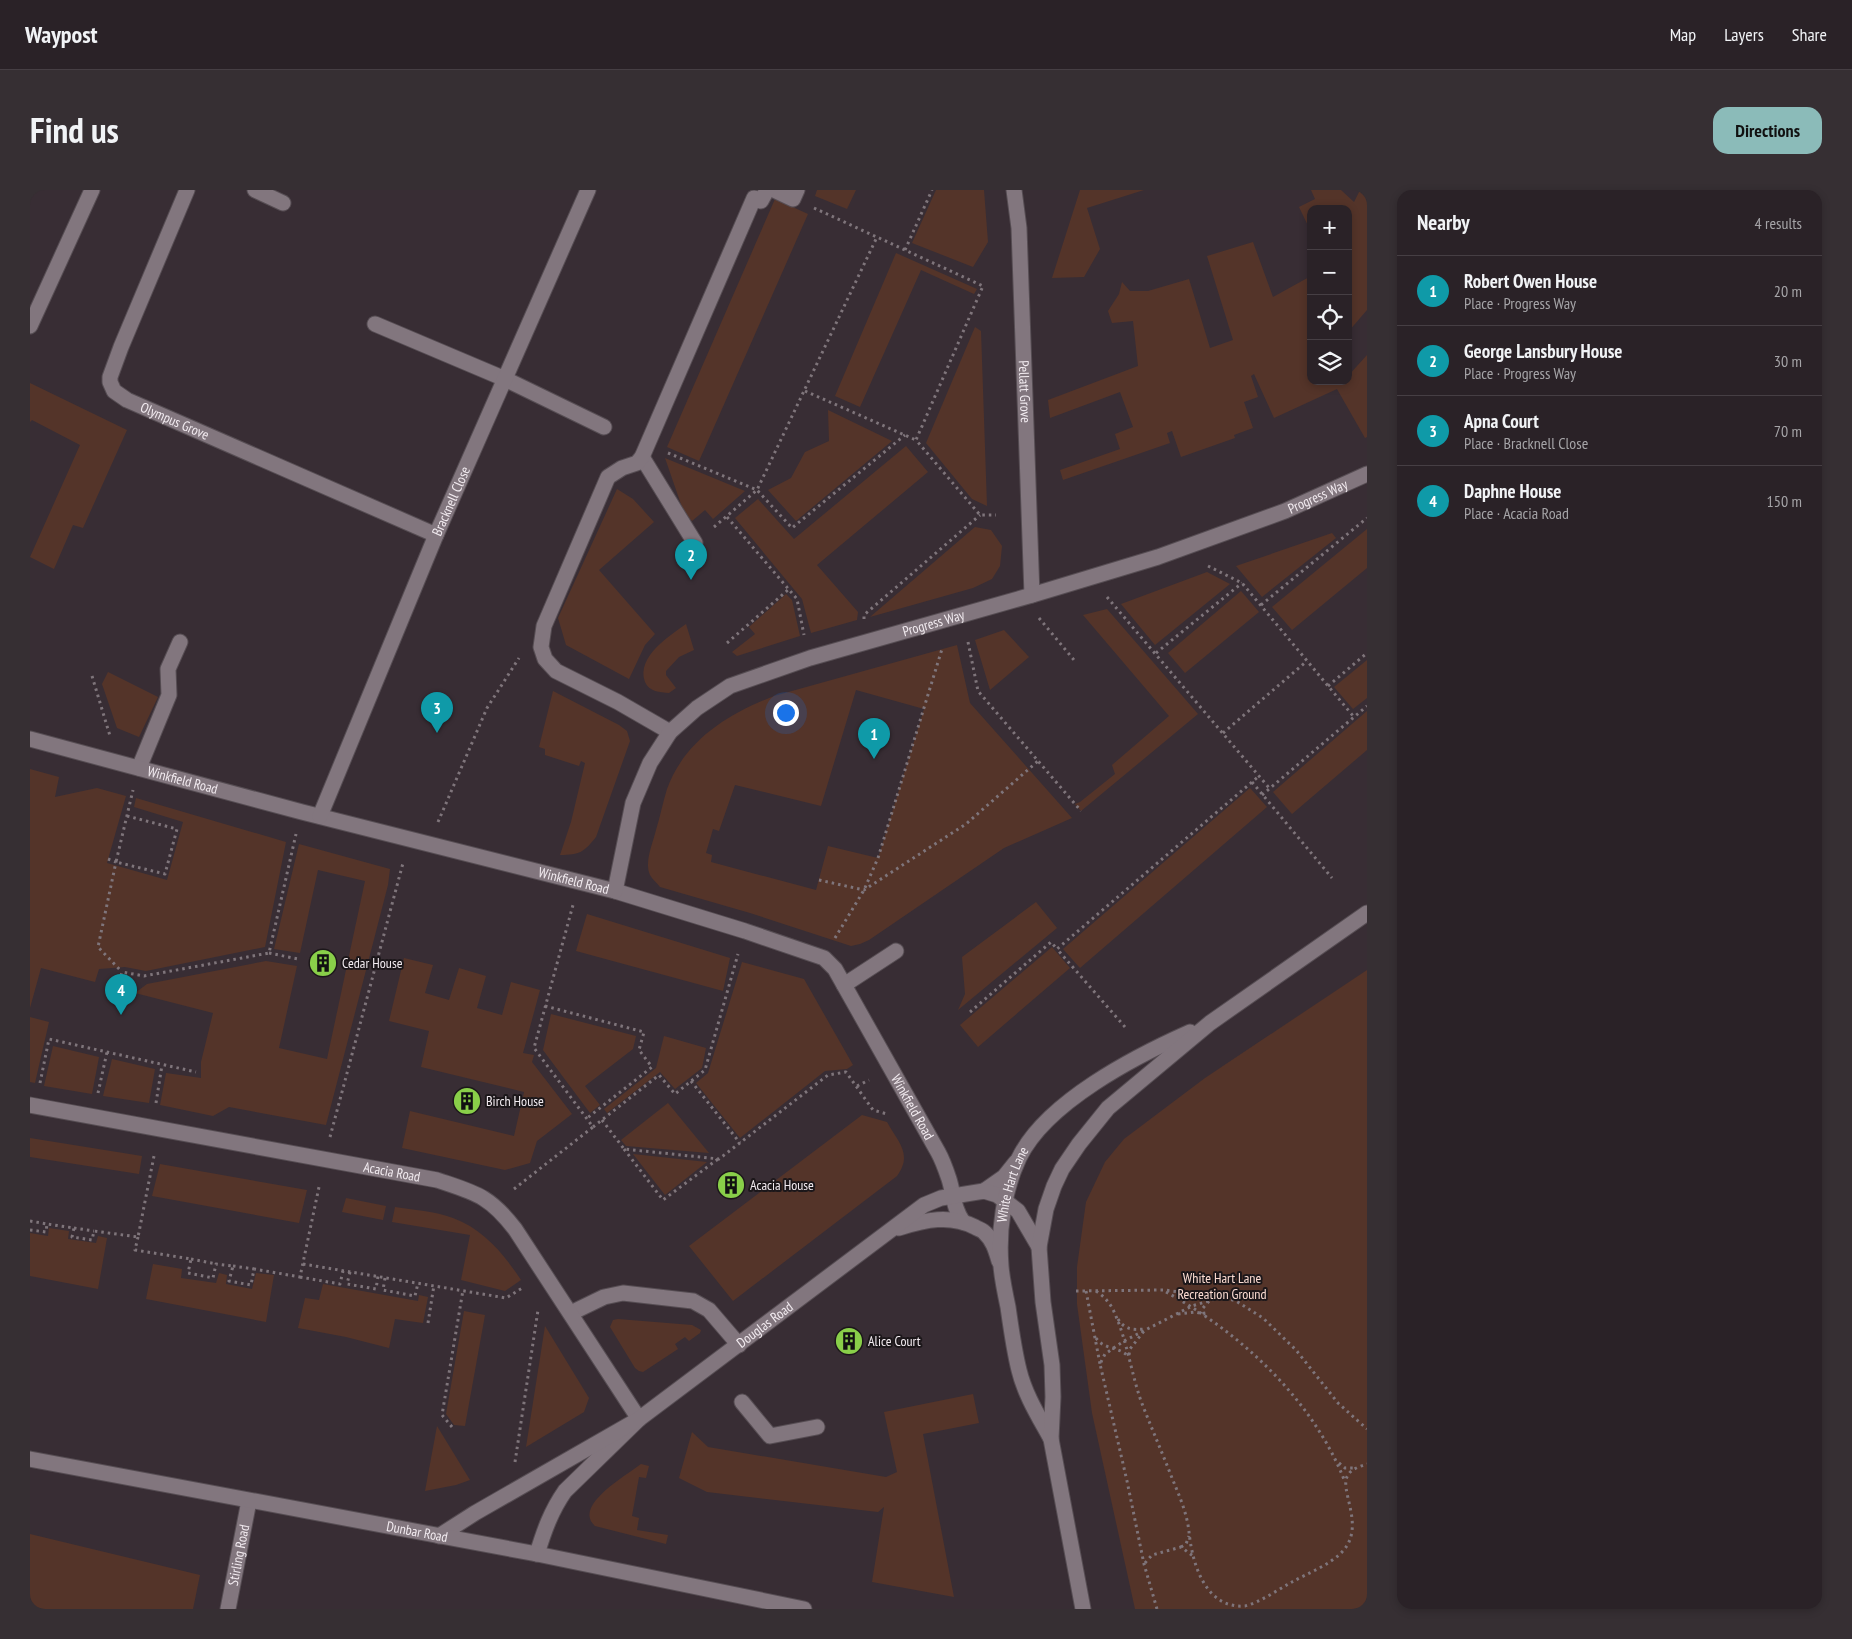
<!DOCTYPE html>
<html lang="en">
<head>
<meta charset="utf-8">
<style>
	:root { --surface:#2a2227; --page:#362f33; --text:#f1f3f6; --muted:#a5a4a7; --line:#463f44; --accent:#8bbbb9 }
	body { margin:0; font-family:"PT Sans Narrow",sans-serif; background:var(--page); color:var(--text) }
	.controls { position:absolute; right:15px; top:15px; display:grid; overflow:hidden; border-radius:10px; box-shadow:0 2px 8px #0003 }
	.controls button { width:45px; height:45px; display:grid; place-items:center; padding:0; border:0; border-bottom:1px solid var(--line); background:var(--surface); color:var(--text); font:25px sans-serif }
	.you { position:absolute; left:755px; top:522px; width:18px; height:18px; margin:-12px; border:4px solid #fff; border-radius:50%; background:#1a73e8; box-shadow:0 0 0 8px #1a73e833 }
	.badge { display:grid; place-items:center; width:32px; height:32px; border-radius:50%; background:var(--accent); color:#fff; font-size:16px; font-weight:700 }
	.pin { position:absolute; translate:-50% -41px; filter:drop-shadow(0 1px 2px #0008) }
	.pin::after { content:''; position:absolute; top:26px; width:18px; height:15px; background:inherit; clip-path:polygon(0 0,100% 0,50% 100%) }
	.list { margin:0; padding:0; list-style:none }
	h2 { display:flex; justify-content:space-between; align-items:center; height:65px; margin:0; padding:0 20px; font-size:21px }
	h2 small { font-size:16px; font-weight:400; color:var(--muted) }
	.list li { display:grid; grid-template-columns:32px 1fr auto; gap:15px; align-items:center; box-sizing:border-box; height:70px; padding:0 20px; border-top:1px solid var(--line) }
	.list b { display:block; font-size:19px; white-space:nowrap }
	.list p { margin:0; font-size:16px; white-space:nowrap; color:var(--muted) }
	.list em { font-size:16px; font-style:normal; color:var(--muted) }
	.icon { flex:none; width:28px; height:28px; fill:none; stroke:currentColor; stroke-width:2; stroke-linecap:round; stroke-linejoin:round }
	.map { position:relative; flex:none; width:1337px; height:1419px; overflow:hidden; border-radius:15px }
	header { display:flex; align-items:center; gap:30px; box-sizing:border-box; height:70px; padding:0 25px; background:var(--surface); border-bottom:1px solid var(--line) }
	header strong { font-size:24px }
	nav { display:flex; gap:28px; margin-inline-start:auto; font-size:18px }
	.intro { display:flex; align-items:center; justify-content:space-between; box-sizing:border-box; height:120px; padding:0 30px }
	h1 { margin:0; font-size:35px }
	.button { padding:12px 22px; border-radius:15px; background:var(--accent); color:#111; font-size:18px; font-weight:700 }
	main { display:flex; gap:30px; padding:0 30px }
	aside { flex:1; background:var(--surface); border-radius:15px; box-shadow:0 2px 8px #0003 }
	.map>svg:first-child { display:block }
</style>
</head>
<body>
<header>
<strong>Waypost</strong>
<nav><a>Map</a><a>Layers</a><a>Share</a></nav>
</header>
<div class="intro"><h1>Find us</h1><a class="button">Directions</a></div>
<main>
<div class="map">
<svg width="1337" height="1419" viewBox="0 0 1337 1419">
	<rect width="100%" height="100%" fill="#382d34"/>
	<g fill="#543429" fill-rule="evenodd">
		<polygon points="787,0 826,0 817,19 785,6"/>
		<polygon points="906,0 954,0 958,52 943,77 882,53"/>
		<polygon points="1050,0 1114,0 1057,18 1070,59 1054,87 1022,88"/>
		<polygon points="1281,0 1311,0 1324,12 1330,0 1337,0 1337,120 1318,142 1318,19 1281,19 1281,42 1269,17 1285,9"/>
		<polygon points="745,9 778,24 669,271 637,257"/>
		<polygon points="1223,52 1243,107 1281,86 1281,191 1311,191 1313,193 1318,191 1318,186 1337,165 1337,247 1335,248 1307,199 1244,228 1224,184 1221,186 1228,207 1214,212 1223,238 1204,245 1205,248 1151,267 1142,241 1137,243 1140,253 1033,290 1030,280 1090,259 1085,244 1103,237 1090,202 1020,228 1018,210 1108,176 1103,131 1082,133 1078,121 1089,104 1092,92 1100,101 1118,101 1159,89 1180,158 1203,150 1177,66"/>
		<polygon points="866,63 947,99 944,104 891,80 830,217 805,206"/>
		<polygon points="945,137 951,141 957,316 942,309 896,253"/>
		<polygon points="0,193 97,240 53,338 43,335 24,379 0,367 50,255 2,230 0,232"/>
		<polygon points="798,220 862,251 766,331 738,300 761,288 775,262 799,251"/>
		<polygon points="876,256 898,282 787,375 828,422 827,430 781,443 772,409 705,328 728,309 764,349"/>
		<polygon points="635,268 715,301 683,329 675,320 662,331 654,323"/>
		<polygon points="587,299 603,309 624,332 569,380 625,444 615,455 599,489 536,455 528,428"/>
		<polygon points="945,337 961,340 972,356 970,376 962,389 943,398 840,427"/>
		<polygon points="1337,339 1337,378 1262,440 1242,417"/>
		<polygon points="1302,343 1306,348 1232,407 1206,376"/>
		<polygon points="1177,382 1200,394 1125,455 1091,414"/>
		<polygon points="1211,401 1229,422 1155,483 1138,463"/>
		<polygon points="756,404 762,410 770,446 707,466 702,462 725,444 719,437"/>
		<polygon points="1077,419 1168,524 1051,621 1045,614 1050,612 1085,584 1082,575 1139,526 1053,425"/>
		<path d="M656 434 664 460 649 467 636 481V485L646 498 639 503C630 502 619 502 615 492 606 466 640 446 656 434Z"/>
		<polygon points="974,440 999,467 960,500 945,450"/>
		<path d="M927 455 940 513 1042 628 974 658 839 750 830 754 821 756 720 723 630 697C627 693 622 689 620 685 614 672 623 653 626 640 630 627 633 612 637 599 655 550 698 524 744 506ZM826 500 894 519 848 668 798 656 786 700 681 672 682 665 676 663 683 639 689 641 705 595 791 616Z"/>
		<polygon points="1337,470 1337,508 1323,519 1304,497"/>
		<polygon points="78,482 128,507 109,547 87,538 72,494"/>
		<path d="M523 501 589 535 597 541 600 551 566 647C554 662 550 665 530 665L541 632 555 573 551 571 549 576 515 565V559L509 557Z"/>
		<polygon points="1337,521 1337,560 1262,624 1243,602"/>
		<polygon points="0,579 29,587 25,607 67,598 96,606 77,673 137,690 153,632 104,617 106,608 256,652 235,757 116,781 95,777 69,779 65,792 11,778 0,818"/>
		<polygon points="1220,598 1237,617 1050,778 1033,759"/>
		<polygon points="269,654 360,679 358,695 296,935 199,917 183,926 130,915 136,883 171,888 171,872 183,823 105,803 117,794 236,771 267,776 249,858 297,869 335,691 288,680 270,763 244,759"/>
		<polygon points="1006,712 1027,738 928,820 935,804 932,767"/>
		<polygon points="557,724 700,768 693,801 546,761"/>
		<polygon points="1022,757 1040,778 948,857 930,835"/>
		<polygon points="374,768 403,775 395,803 419,810 429,778 456,786 447,818 472,825 481,792 510,800 493,863 504,865 502,872 542,924 507,951 500,973 475,980 372,958 380,921 484,946 494,902 391,877 399,841 359,831"/>
		<polygon points="712,772 774,789 823,875 817,879 795,881 710,948 666,893 678,883"/>
		<polygon points="1337,780 1337,1419 1105,1419 1062,1223 1047,1114 1047,1077 1056,1012 1075,972 1094,949 1175,888"/>
		<polygon points="521,824 606,846 603,859 555,896 570,915 560,923 513,860"/>
		<polygon points="0,827 19,832 5,893 0,892"/>
		<polygon points="634,846 676,858 672,878 645,899 630,882 577,923 574,919 626,878"/>
		<polygon points="23,856 69,867 62,904 14,896"/>
		<polygon points="82,869 125,879 119,913 73,906"/>
		<polygon points="638,913 679,963 596,956 591,950"/>
		<path d="M832 925 857 932C868 952 883 964 867 986L703 1111 659 1056Z"/>
		<polygon points="0,948 112,966 109,984 0,967"/>
		<polygon points="603,964 677,972 635,1005"/>
		<polygon points="130,974 277,1000 269,1033 122,1006"/>
		<polygon points="316,1008 356,1016 353,1030 312,1022"/>
		<path d="M365 1017C383 1020 405 1021 423 1028 453 1039 474 1064 491 1090L475 1101 431 1090 440 1045 362 1032Z"/>
		<polygon points="19,1038 39,1041 38,1049 66,1053 68,1046 77,1048 68,1099 0,1086 0,1043 18,1046"/>
		<polygon points="123,1074 152,1079 151,1088 186,1093 189,1083 197,1085 196,1094 222,1099 226,1083 244,1085 236,1132 116,1109"/>
		<polygon points="293,1094 388,1111 389,1105 398,1107 393,1133 365,1129 359,1158 316,1147 268,1138 275,1108 289,1110"/>
		<polygon points="434,1121 455,1125 435,1236 424,1235 416,1224"/>
		<polygon points="588,1129 662,1135 671,1140 670,1143 659,1151 655,1147 645,1154 648,1159 613,1182 609,1181 605,1178 580,1137 583,1130"/>
		<polygon points="515,1136 559,1208 554,1222 496,1257"/>
		<polygon points="943,1204 949,1233 893,1244 924,1407 842,1392 854,1317 848,1322 677,1302 649,1288 662,1242 678,1257 856,1287 867,1282 854,1222"/>
		<polygon points="407,1236 440,1290 426,1295 395,1301"/>
		<path d="M611 1274 619 1276 616 1288 609 1287 602 1326 609 1328 607 1340 638 1345 636 1354 565 1336C542 1316 597 1285 611 1274Z"/>
		<polygon points="0,1344 170,1385 163,1419 0,1419"/>
	</g>
	<g fill="none" stroke-linecap="round" stroke-linejoin="round">
		<defs>
			<g id="lane">
				<polyline points="225,0 253,13"/>
				<polyline points="744,0 763,9 767,0"/>
				<polyline points="345,134 475,189 574,237"/>
				<polyline points="0,136 62,0"/>
				<polyline points="612,267 665,353"/>
				<polyline points="640,542 588,512 526,481 515,469 511,457 514,436 578,287 592,278 607,273 612,267 724,8 731,11 737,0"/>
				<polyline points="109,578 139,505 138,479 150,452"/>
				<polyline points="814,795 866,761"/>
				<polyline points="541,1123 574,1107 593,1103 663,1111 679,1120 709,1155"/>
				<polyline points="712,1212 740,1246 787,1237"/>
			</g>
			<g id="street">
				<path id="s1" d="M157 0 91 157 80 187V192L84 201 97 210 406 345"/>
				<path id="s2" d="M984 0 989 38 1002 405"/>
				<path id="s3" d="M0 549 272 622 585 701 715 741 794 768 805 779 814 795 908 962C913 971 916 980 919 989 924 1005 923 1017 933 1032"/>
				<path id="s4" d="M290 626 406 345 558 0"/>
				<path id="s5" d="M585 701 603 613 620 573 640 542 667 518 700 496 780 468 1002 405 1128 367 1255 321 1337 284"/>
				<path id="s6" d="M0 915 407 990C445 1003 459 1005 485 1039L609 1229 535 1301C521 1321 514 1341 507 1364"/>
				<polyline points="954,1001 974,987 986,972"/>
				<path d="M869 1038C895 1030 920 1024 945 1037 948 1039 953 1040 955 1043 963 1050 966 1061 969 1071"/>
				<path id="s7" d="M409 1346 445 1323 609 1229 894 1015 911 1008 954 1001 967 1005 988 1021 1009 1057"/>
				<path id="s8" d="M198 1419 219 1311"/>
			</g>
			<g id="secondary">
				<path id="s9" d="M1021 1249C1009 1227 995 1205 989 1180 984 1160 981 1138 978 1117 975 1103 972 1089 971 1076 968 1040 974 1000 989 968 1016 912 1106 866 1160 842"/>
				<path id="s10" d="M0 1269 507 1364 774 1419"/>
				<polyline points="1053,1419 1021,1249 1023,1207 1022,1175 1013,1112 1009,1057 1016,1019 1024,996 1032,979 1049,954 1078,918 1180,833 1337,723"/>
			</g>
		</defs>
		<use href="#lane" stroke="#564d53" stroke-width="17"/>
		<use href="#street" stroke="#564d53" stroke-width="17"/>
		<use href="#secondary" stroke="#564d53" stroke-width="17"/>
		<g stroke="#7f757b" stroke-width="3" stroke-dasharray="2.5 4" stroke-linecap="butt">
			<polyline points="784,18 953,96 886,250 950,325 966,325"/>
			<polyline points="875,60 902,0"/>
			<polyline points="775,201 886,250"/>
			<polyline points="638,263 727,300 762,338 875,245"/>
			<polyline points="697,327 767,409 774,445"/>
			<polyline points="684,337 727,300 847,47"/>
			<polyline points="1178,376 1212,393 1324,527"/>
			<polyline points="1077,407 1240,599"/>
			<polyline points="1231,415 1337,328"/>
			<polyline points="1009,428 1044,470"/>
			<polyline points="834,429 834,425 950,325"/>
			<polyline points="938,452 948,501 1051,621"/>
			<polyline points="697,453 759,399"/>
			<polyline points="1126,463 1212,393"/>
			<polyline points="62,486 80,546"/>
			<polyline points="1298,496 1337,463"/>
			<polyline points="1193,543 1277,471"/>
			<polyline points="1222,592 1302,688"/>
			<polyline points="1232,605 1337,516"/>
			<polyline points="97,626 147,639 135,684 86,672 103,600"/>
			<polyline points="408,632 457,518 489,468"/>
			<polyline points="78,669 86,672 68,757 92,782"/>
			<polyline points="789,690 834,700 936,634 1008,571"/>
			<polyline points="805,748 834,700 848,668 912,459"/>
			<polyline points="239,763 268,769"/>
			<polyline points="87,798 92,782 114,786 239,763 266,644"/>
			<polyline points="515,816 614,842 609,860 622,877 556,929"/>
			<polyline points="940,822 1021,752 1027,759"/>
			<polyline points="1095,837 1027,759 1229,586"/>
			<polyline points="661,891 710,953"/>
			<polyline points="10,893 19,849 166,882"/>
			<polyline points="827,896 839,890"/>
			<polyline points="68,903 77,862"/>
			<polyline points="126,913 132,875"/>
			<polyline points="572,930 594,959 689,969 798,885 816,882 843,920 857,924"/>
			<polyline points="563,937 629,885 645,904 675,880 708,764"/>
			<polyline points="300,947 373,673"/>
			<polyline points="594,959 633,1010 688,969"/>
			<polyline points="484,999 563,937 504,858 543,715"/>
			<polyline points="0,1031 17,1034"/>
			<polyline points="44,1038 64,1041"/>
			<polyline points="0,1040 16,1042 17,1034 44,1038 42,1047 62,1050 64,1041 108,1047 124,966"/>
			<polyline points="108,1047 105,1060 161,1069 158,1083 183,1088 186,1074 203,1076 199,1091 221,1095 224,1079 270,1087 289,997"/>
			<polyline points="161,1069 186,1074"/>
			<polyline points="273,1074 476,1108 494,1097"/>
			<polyline points="203,1076 224,1079"/>
			<polyline points="320,1082 317,1094 346,1099 348,1086"/>
			<polyline points="270,1087 310,1094 313,1081"/>
			<polyline points="355,1088 353,1100 385,1106 388,1093"/>
			<polyline points="1046,1101 1134,1100 1192,1107 1206,1111 1233,1128 1266,1160 1308,1213 1337,1239"/>
			<polyline points="1056,1101 1070,1174"/>
			<path d="M1066 1101C1075 1107 1081 1114 1085 1124 1097 1151 1101 1182 1111 1211 1121 1237 1132 1262 1142 1288 1149 1305 1157 1323 1159 1342 1162 1371 1174 1419 1215 1416 1231 1412 1247 1400 1262 1392 1278 1383 1300 1375 1313 1361 1336 1335 1308 1299 1318 1285 1321 1279 1331 1276 1337 1274"/>
			<path d="M1136 1102C1211 1143 1284 1211 1315 1292"/>
			<polyline points="1148,1124 1165,1122 1174,1124 1173,1118 1180,1110"/>
			<path d="M1088 1129C1095 1140 1103 1140 1115 1139"/>
			<polyline points="398,1133 404,1095"/>
			<path d="M1066 1148C1074 1160 1088 1156 1098 1166"/>
			<polyline points="1099,1165 1100,1159 1114,1141"/>
			<polyline points="422,1237 412,1225 433,1100"/>
			<polyline points="485,1272 508,1120"/>
			<polyline points="1309,1273 1315,1278 1326,1278"/>
			<polyline points="1151,1357 1156,1354 1159,1346"/>
			<polyline points="1115,1373 1122,1365 1151,1357 1163,1366"/>
			<polyline points="1127,1419 1114,1374 1097,1291 1070,1174 1075,1164 1094,1151 1162,1116 1192,1107"/>
		</g>
		<use href="#lane" stroke="#82767e" stroke-width="15"/>
		<use href="#street" stroke="#82767e" stroke-width="15"/>
		<use href="#secondary" stroke="#82767e" stroke-width="15"/>
	</g>
	<defs>
		<symbol id="building-disc" viewBox="-11 -11 22 22"><circle r="9.5" fill="#89cf49" stroke="#1c171a"/><path d="M-4-6H4V6H1V3H-1V6H-4ZM-2.5-4.3h1.7v1.8h-1.7ZM.8-4.3h1.7v1.8H.8ZM-2.5-1h1.7V.8h-1.7ZM.8-1h1.7V.8H.8Z" fill="#111"/></symbol>
	</defs>
	<g fill-rule="evenodd">
		<use href="#building-disc" x="277" y="757" width="32" height="32"/>
		<use href="#building-disc" x="421" y="895" width="32" height="32"/>
		<use href="#building-disc" x="685" y="979" width="32" height="32"/>
		<use href="#building-disc" x="803" y="1135" width="32" height="32"/>
	</g>
	<g text-anchor="middle" dominant-baseline="central" stroke-width="4" stroke-linejoin="round" paint-order="stroke">
		<g font-size="14" fill="#f2ebf0" stroke="#1c171a">
			<text stroke="none"><textPath href="#s2" startOffset="202">Pellatt Grove</textPath></text>
			<text stroke="none"><textPath href="#s1" startOffset="285">Olympus Grove</textPath></text>
			<text stroke="none"><textPath href="#s5" startOffset="864">Progress Way</textPath></text>
			<text stroke="none"><textPath href="#s4" startOffset="341">Bracknell Close</textPath></text>
			<text stroke="none"><textPath href="#s5" startOffset="459">Progress Way</textPath></text>
			<text stroke="none"><textPath href="#s3" startOffset="158">Winkfield Road</textPath></text>
			<text stroke="none"><textPath href="#s3" startOffset="562">Winkfield Road</textPath></text>
			<text stroke="none"><textPath href="#s3" startOffset="998">Winkfield Road</textPath></text>
			<text stroke="none"><textPath href="#s6" startOffset="368">Acacia Road</textPath></text>
			<text stroke="none"><textPath href="#s9" startOffset="265">White Hart Lane</textPath></text>
			<text stroke="none"><textPath href="#s7" startOffset="389">Douglas Road</textPath></text>
			<text stroke="none"><textPath href="#s10" startOffset="394">Dunbar Road</textPath></text>
			<text stroke="none"><textPath href="#s8" startOffset="55">Stirling Road</textPath></text>
		</g>
		<g font-size="14" fill="#f2ebf0" stroke="#1c171a" text-anchor="start">
			<text x="312" y="773">Cedar House</text>
			<text x="456" y="911">Birch House</text>
			<text x="720" y="995">Acacia House</text>
			<text x="838" y="1151">Alice Court</text>
		</g>
		<g font-size="14" fill="#fcdcd2" stroke="#1c171a">
			<text x="1192" y="1088">White Hart Lane<tspan x="1192" dy="16">Recreation Ground</tspan></text>
		</g>
	</g>
</svg>
<div class="controls">
<button>+</button>
<button>−</button>
<button><svg class="icon" aria-label="locate" viewBox="0 0 24 24"><circle cx="12" cy="12" r="6"/><path d="M12 2v4M12 18v4M2 12h4M18 12h4"/></svg></button>
<button><svg class="icon" aria-label="layers" viewBox="0 0 24 24"><path d="M12 4l9 5-9 5-9-5zM3 14l9 5 9-5"/></svg></button>
</div>
<div class="you"></div>
<div class="pin badge" style="left:844px;top:569px;background:#0f9aa8">1</div>
<div class="pin badge" style="left:661px;top:390px;background:#0f9aa8">2</div>
<div class="pin badge" style="left:407px;top:543px;background:#0f9aa8">3</div>
<div class="pin badge" style="left:91px;top:825px;background:#0f9aa8">4</div>
</div>
<aside>
<h2>Nearby<small>4 results</small></h2>
<ul class="list">
<li><span class="badge" style="background:#0f9aa8">1</span><div><b>Robert Owen House</b><p>Place · Progress Way</p></div><em>20 m</em></li>
<li><span class="badge" style="background:#0f9aa8">2</span><div><b>George Lansbury House</b><p>Place · Progress Way</p></div><em>30 m</em></li>
<li><span class="badge" style="background:#0f9aa8">3</span><div><b>Apna Court</b><p>Place · Bracknell Close</p></div><em>70 m</em></li>
<li><span class="badge" style="background:#0f9aa8">4</span><div><b>Daphne House</b><p>Place · Acacia Road</p></div><em>150 m</em></li>
</ul>
</aside>
</main>
</body>
</html>
